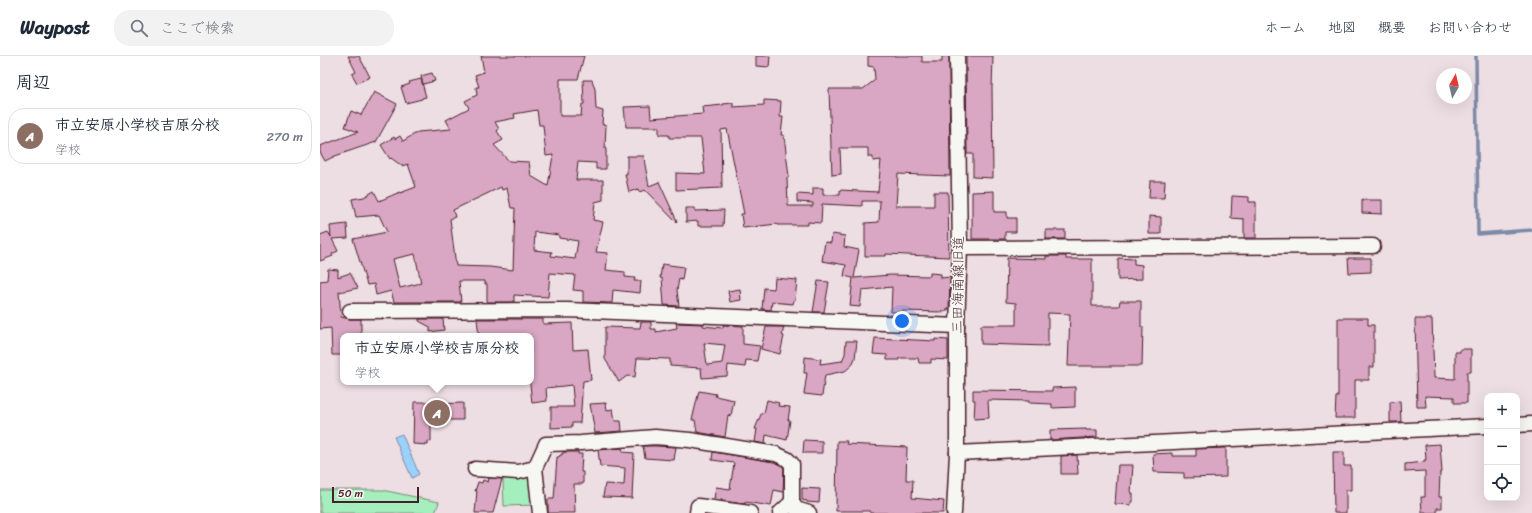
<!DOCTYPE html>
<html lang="ja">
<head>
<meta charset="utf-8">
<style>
	:root { --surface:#fff; --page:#f2f2f3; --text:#1f2937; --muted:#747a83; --line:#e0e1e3; --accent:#7c3aed }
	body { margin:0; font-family:Sriracha,"Klee One",sans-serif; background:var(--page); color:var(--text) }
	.controls { position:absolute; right:12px; bottom:12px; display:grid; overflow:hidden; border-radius:8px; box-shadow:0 4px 16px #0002 }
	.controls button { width:36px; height:36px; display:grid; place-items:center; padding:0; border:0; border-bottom:1px solid var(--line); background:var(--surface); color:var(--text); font:20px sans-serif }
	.compass { position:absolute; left:1116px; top:12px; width:36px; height:36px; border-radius:50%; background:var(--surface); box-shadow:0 4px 16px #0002; rotate:8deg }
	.scale { position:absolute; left:12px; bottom:10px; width:87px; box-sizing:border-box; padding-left:4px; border:2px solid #4a1f2b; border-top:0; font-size:11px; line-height:14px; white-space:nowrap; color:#4a1f2b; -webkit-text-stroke:3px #f6f6f2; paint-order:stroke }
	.you { position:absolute; left:582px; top:265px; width:14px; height:14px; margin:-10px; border:3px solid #fff; border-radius:50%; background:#1a73e8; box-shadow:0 0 0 6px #1a73e833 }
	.badge { display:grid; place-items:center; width:26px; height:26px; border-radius:50%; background:var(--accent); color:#fff; font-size:13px; font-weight:700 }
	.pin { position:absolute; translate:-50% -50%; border:2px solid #fff; box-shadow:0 1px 4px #0006 }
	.popup { position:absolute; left:20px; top:277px; width:194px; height:52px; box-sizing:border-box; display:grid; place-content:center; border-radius:8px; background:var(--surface); filter:drop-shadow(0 1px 3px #0005); font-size:13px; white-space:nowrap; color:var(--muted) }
	.popup b { font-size:15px; color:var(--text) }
	.popup::after { content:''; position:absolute; left:50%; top:100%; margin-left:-8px; border:8px solid transparent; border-top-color:var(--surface) }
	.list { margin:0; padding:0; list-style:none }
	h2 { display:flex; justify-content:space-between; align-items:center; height:52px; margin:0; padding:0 16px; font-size:17px }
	h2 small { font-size:13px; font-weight:400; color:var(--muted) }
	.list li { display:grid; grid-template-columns:26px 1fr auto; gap:12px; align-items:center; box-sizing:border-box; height:56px; margin:0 8px 8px; padding:0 8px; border:1px solid var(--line); border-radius:16px }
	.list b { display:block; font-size:15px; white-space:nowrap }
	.list p { margin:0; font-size:13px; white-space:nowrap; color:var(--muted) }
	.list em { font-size:13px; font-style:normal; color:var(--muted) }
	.icon { flex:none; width:22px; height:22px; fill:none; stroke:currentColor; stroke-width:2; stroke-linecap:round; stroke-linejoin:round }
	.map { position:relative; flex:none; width:1212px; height:457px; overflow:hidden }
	header { display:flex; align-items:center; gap:24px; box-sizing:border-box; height:56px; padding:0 20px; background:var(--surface); border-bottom:1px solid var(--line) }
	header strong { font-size:19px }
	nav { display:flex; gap:22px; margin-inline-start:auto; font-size:14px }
	.search { width:280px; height:36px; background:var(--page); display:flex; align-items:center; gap:10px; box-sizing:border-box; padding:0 14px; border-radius:16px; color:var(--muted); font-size:15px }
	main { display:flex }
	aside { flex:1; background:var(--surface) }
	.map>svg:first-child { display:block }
</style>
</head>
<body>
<header>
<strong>Waypost</strong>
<div class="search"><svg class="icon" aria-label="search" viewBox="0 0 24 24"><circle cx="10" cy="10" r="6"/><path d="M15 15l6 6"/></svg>ここで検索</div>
<nav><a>ホーム</a><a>地図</a><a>概要</a><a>お問い合わせ</a></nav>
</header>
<main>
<aside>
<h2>周辺<small></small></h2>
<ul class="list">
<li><span class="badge" style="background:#8d6e63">A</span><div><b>市立安原小学校吉原分校</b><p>学校</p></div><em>270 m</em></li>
</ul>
</aside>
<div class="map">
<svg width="1212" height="457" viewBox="0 0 1212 457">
	<rect width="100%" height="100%" fill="#eddee4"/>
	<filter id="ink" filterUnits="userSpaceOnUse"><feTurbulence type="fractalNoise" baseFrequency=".025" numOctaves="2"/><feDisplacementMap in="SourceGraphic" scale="8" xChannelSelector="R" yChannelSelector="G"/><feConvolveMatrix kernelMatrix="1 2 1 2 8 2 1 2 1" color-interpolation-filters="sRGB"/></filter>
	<g filter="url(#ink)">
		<g fill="#a5efbe" stroke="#788774">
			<polygon points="212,420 215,449 184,450 183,423"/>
			<polygon points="0,434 62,434 119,446 115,457 0,457"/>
		</g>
		<polygon fill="#9cd1fa" stroke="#7b8aa7" points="82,378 99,418 92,422 74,381"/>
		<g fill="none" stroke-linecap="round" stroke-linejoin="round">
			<polyline stroke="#7b8aa7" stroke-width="3.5" points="1156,0 1158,178 1212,174"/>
		</g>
		<g fill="#d9a7c3" stroke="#4a1f2b" fill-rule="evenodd">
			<polygon points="28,0 39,0 50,21 37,27 32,18 36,16"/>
			<path d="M161 0H264L258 23H240V60H261L262 48H264L263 24H272L275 33 276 53 283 55 282 68 286 69 285 93H286V113H276V107L258 106 256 124H283V144L275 146 273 164 283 166 276 196 288 197 286 214 305 216V221L315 222 314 225H321L320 237 293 234 292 247 263 246V235L253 234 255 219 230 217 228 241 194 239V246H167V228H165V225H139L141 246H74L71 235 56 239 54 228 47 229 33 183 67 176 59 159 36 161 32 143 44 141 54 135 59 145 80 136V137L96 131 88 108 82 110 71 102 70 103 61 89 74 81 75 83 80 80 83 85 98 76 131 73 126 64 149 52 145 45 157 39 156 31H159L155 19 164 16ZM217 54 219 69H223L226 100 233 99 228 130 211 120 209 106 189 105 174 89 183 84 177 75 179 73 175 66 195 62 194 58ZM181 131 182 134 187 132 191 152H195L193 214 170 211 136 210 130 163 135 161 133 154ZM215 176 239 179V182L258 185 255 203 231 200 232 196 214 194ZM95 198 101 227 80 232 73 203Z"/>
			<polygon points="436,0 450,0 449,11 436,10"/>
			<polygon points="548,0 602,0 602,6 622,6 622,0 629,0 630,120 578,118 576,150 614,150 614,136 628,136 629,201 566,198 566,200 545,200 545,167 559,166 560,145 542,145 542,150 502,148 501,167 488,166 488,169 457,169 457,168 423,172 421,158 424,158 407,73 401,74 402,132 356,134 356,117 385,118 381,82 349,82 349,79 339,79 339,71 306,71 304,51 330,50 331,62 383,58 382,51 403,49 403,48 413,47 413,51 444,49 444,44 461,45 460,61 463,61 461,79 464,79 469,121 467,122 468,150 493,150 493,147 477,146 477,138 493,139 493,132 503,132 503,139 520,139 520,134 558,136 561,104 553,105 553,101 548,101 548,92 520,92 521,118 512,119 509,33 543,33 555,24 554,11 548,10"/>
			<polygon points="646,0 673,0 672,32 673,122 653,121 653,98 647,98"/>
			<polygon points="112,17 115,25 103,28 101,20"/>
			<polygon points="101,23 106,41 102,42 102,43 86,47 81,31 90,28 89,26"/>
			<polygon points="54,36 77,48 56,86 15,100 5,105 0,96 0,90 38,76 25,71 31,55 41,59"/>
			<polygon points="307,100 324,100 325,109 329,130 339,126 357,165 356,166 325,134 319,136 318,133 309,136 305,118 307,118"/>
			<polygon points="830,125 845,125 844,142 829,142"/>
			<polygon points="674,135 674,156 687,156 687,162 696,162 696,176 685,176 685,183 652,183 652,136"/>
			<polygon points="912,140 929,141 929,146 936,146 936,182 924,182 924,163 911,162"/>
			<polygon points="1042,144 1062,144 1062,158 1042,157"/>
			<polygon points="366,152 375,152 375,155 404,154 403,170 378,170 378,165 366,166"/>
			<polygon points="829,160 841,161 841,178 829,178"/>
			<polygon points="27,168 28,182 12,183 18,195 12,198 13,200 0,205 0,179 8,176 11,181 10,170"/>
			<rect x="726" y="174" width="19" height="9"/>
			<polygon points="512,178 525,180 524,191 539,194 534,222 570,219 610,220 610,217 621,218 621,222 630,221 629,253 627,253 627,255 623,255 623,256 582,255 582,256 571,256 572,231 542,234 540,251 530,250 533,222 524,220 526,209 502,205 505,186 511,187"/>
			<polygon points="726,200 746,200 746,203 772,203 772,250 799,250 800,245 821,245 821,271 823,271 822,310 748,310 750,258 728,257 728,290 661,288 661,269 696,269 696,247 686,246 687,202 726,203"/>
			<polygon points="798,202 814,203 814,208 822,209 822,223 798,224"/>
			<polygon points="1028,202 1051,202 1051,216 1029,217"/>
			<polygon points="342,208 364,211 362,224 359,223 357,234 359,250 344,249 342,222 340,222"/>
			<polygon points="8,213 18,214 18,221 30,217 38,232 19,236 21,261 30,263 41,263 41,280 23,280 23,299 12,299 11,272 0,273 0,225 7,224"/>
			<polygon points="455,222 477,224 475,244 474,244 473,248 452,246 451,254 442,253 444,232 454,233"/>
			<polygon points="498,225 509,226 504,256 493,256"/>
			<polygon points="420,233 421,244 410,246 408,235"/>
			<polygon points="1018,262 1048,262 1048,269 1054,269 1054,311 1049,311 1049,324 1035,324 1035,362 1015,362 1016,341 1018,341"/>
			<polygon points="99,263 123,263 124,274 110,276 110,271 99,265"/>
			<polygon points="157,263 223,263 223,268 252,267 253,294 268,293 271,324 263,325 260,367 252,367 252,371 231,372 231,351 254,351 252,329 226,332 227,345 212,347 210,328 211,280 176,278 176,280 159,280"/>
			<polygon points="1095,263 1112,263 1114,322 1135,323 1135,296 1140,296 1140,293 1151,293 1151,316 1147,316 1147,347 1134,347 1134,341 1105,340 1106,351 1097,351"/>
			<path d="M321 266H331V273H336V276L357 272 356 267 383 268V270L403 272V269L423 270V288L440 290 437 305 426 304 425 311 408 309 407 320 382 322 381 312 350 310V303L317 302 315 321 307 320 299 326 285 303V271L320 272ZM384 287 405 289 402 307 387 309Z"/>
			<polygon points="446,271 464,271 462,279 464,280 460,298 441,293"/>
			<polygon points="555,282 615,285 615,283 628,284 628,304 611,303 611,307 599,307 598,302 579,302 579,304 567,304 567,299 553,298"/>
			<polygon points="526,285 537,285 535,302 532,309 525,315 505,319 502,340 484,338 487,317 484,317 485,301 501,303 500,308 522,305 525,298"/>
			<polygon points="755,331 755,351 732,352 732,348 709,347 709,345 668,344 669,362 654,363 655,344 653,344 653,334 732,335 732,332"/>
			<polygon points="379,335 396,338 395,340 414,344 411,360 408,359 405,381 377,376 375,364 372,364"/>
			<polygon points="447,344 459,347 458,350 470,351 468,364 470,364 467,384 446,379 445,388 435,386 437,373 435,373 442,356 444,357"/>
			<polygon points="1080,345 1081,366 1070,366 1070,346"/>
			<polygon points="94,346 111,346 111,348 143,347 143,364 111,364 111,386 108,385 108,389 93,388"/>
			<polygon points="286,347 287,354 293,353 295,365 301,365 302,375 275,377 270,348"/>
			<polygon points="766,373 766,374 777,374 777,381 730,384 730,374"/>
			<polygon points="484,384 502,385 502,397 483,397"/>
			<polygon points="517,385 527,385 526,388 587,391 586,424 593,424 592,442 624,445 623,457 550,457 550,455 516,455"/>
			<polygon points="1120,388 1122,416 1120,417 1119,441 1122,441 1122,452 1117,452 1117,457 1106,457 1106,456 1102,456 1101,441 1105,441 1105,415 1085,416 1085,408 1104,406 1104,404 1106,404 1105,389"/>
			<polygon points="323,390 335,390 356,391 354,404 325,402"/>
			<polygon points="302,392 303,396 314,397 312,442 283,441 285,428 304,429 305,412 280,410 278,394"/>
			<polygon points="906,392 906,421 864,422 864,417 834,416 833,398 852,397 852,400 876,400 876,393"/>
			<polygon points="244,396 258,396 258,398 262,398 261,416 263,416 263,428 254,428 255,457 228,457 228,443 234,443 237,401 239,401 240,399 242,399 242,397 244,397"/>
			<polygon points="393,396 454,406 462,410 464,412 463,436 454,434 451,450 425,446 425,448 401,445 402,443 394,442 396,431 410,433 414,407 392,404"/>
			<polygon points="1013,396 1024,396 1024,410 1031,410 1031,434 1026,434 1026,457 1014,457"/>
			<polygon points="757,399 758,418 741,418 741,400"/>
			<polygon points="798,409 813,409 811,437 813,437 813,446 811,446 811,449 795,448"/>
			<polygon points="169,422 182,423 173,457 155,457 157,435 155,435 158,426 162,427 163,424 168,426"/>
			<polygon points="482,432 500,433 499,447 487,446 487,445 482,444"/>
		</g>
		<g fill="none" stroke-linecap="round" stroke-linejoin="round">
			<defs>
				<g id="minor">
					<polyline points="640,192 1053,190"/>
					<polyline points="30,255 247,254 637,270"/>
					<polyline points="1197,369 1212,368"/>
					<polyline points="637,397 1167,370"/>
					<polyline points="215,412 220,457"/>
					<polyline points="155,413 198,416 215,412 226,388 261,387 335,381 370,384 456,398 467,403 472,408 472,446 476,453 489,457"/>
					<polyline points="377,457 378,450 430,457"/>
					<polyline points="460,457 472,446"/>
					<polyline points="634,457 637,397 637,270 640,192 637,0"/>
				</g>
			</defs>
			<use href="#minor" stroke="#4a1f2b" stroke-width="17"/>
			<use href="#minor" stroke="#f6f6f2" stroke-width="14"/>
		</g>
	</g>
	<g text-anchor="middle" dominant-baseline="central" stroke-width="3" stroke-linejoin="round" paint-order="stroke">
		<g font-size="14" fill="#4a1f2b" stroke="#f6f6f2">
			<text transform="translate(638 229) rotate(-89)">三田海南線旧道</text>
		</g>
	</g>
</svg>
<div class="controls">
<button>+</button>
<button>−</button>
<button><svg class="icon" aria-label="locate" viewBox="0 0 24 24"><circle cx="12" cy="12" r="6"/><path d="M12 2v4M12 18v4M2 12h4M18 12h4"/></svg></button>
</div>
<svg class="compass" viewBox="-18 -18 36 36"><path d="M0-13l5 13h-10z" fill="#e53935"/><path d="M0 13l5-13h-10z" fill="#747a83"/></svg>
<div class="scale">50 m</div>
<div class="you"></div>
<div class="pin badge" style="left:117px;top:357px;background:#8d6e63">A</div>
<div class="popup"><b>市立安原小学校吉原分校</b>学校</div>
</div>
</main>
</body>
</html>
